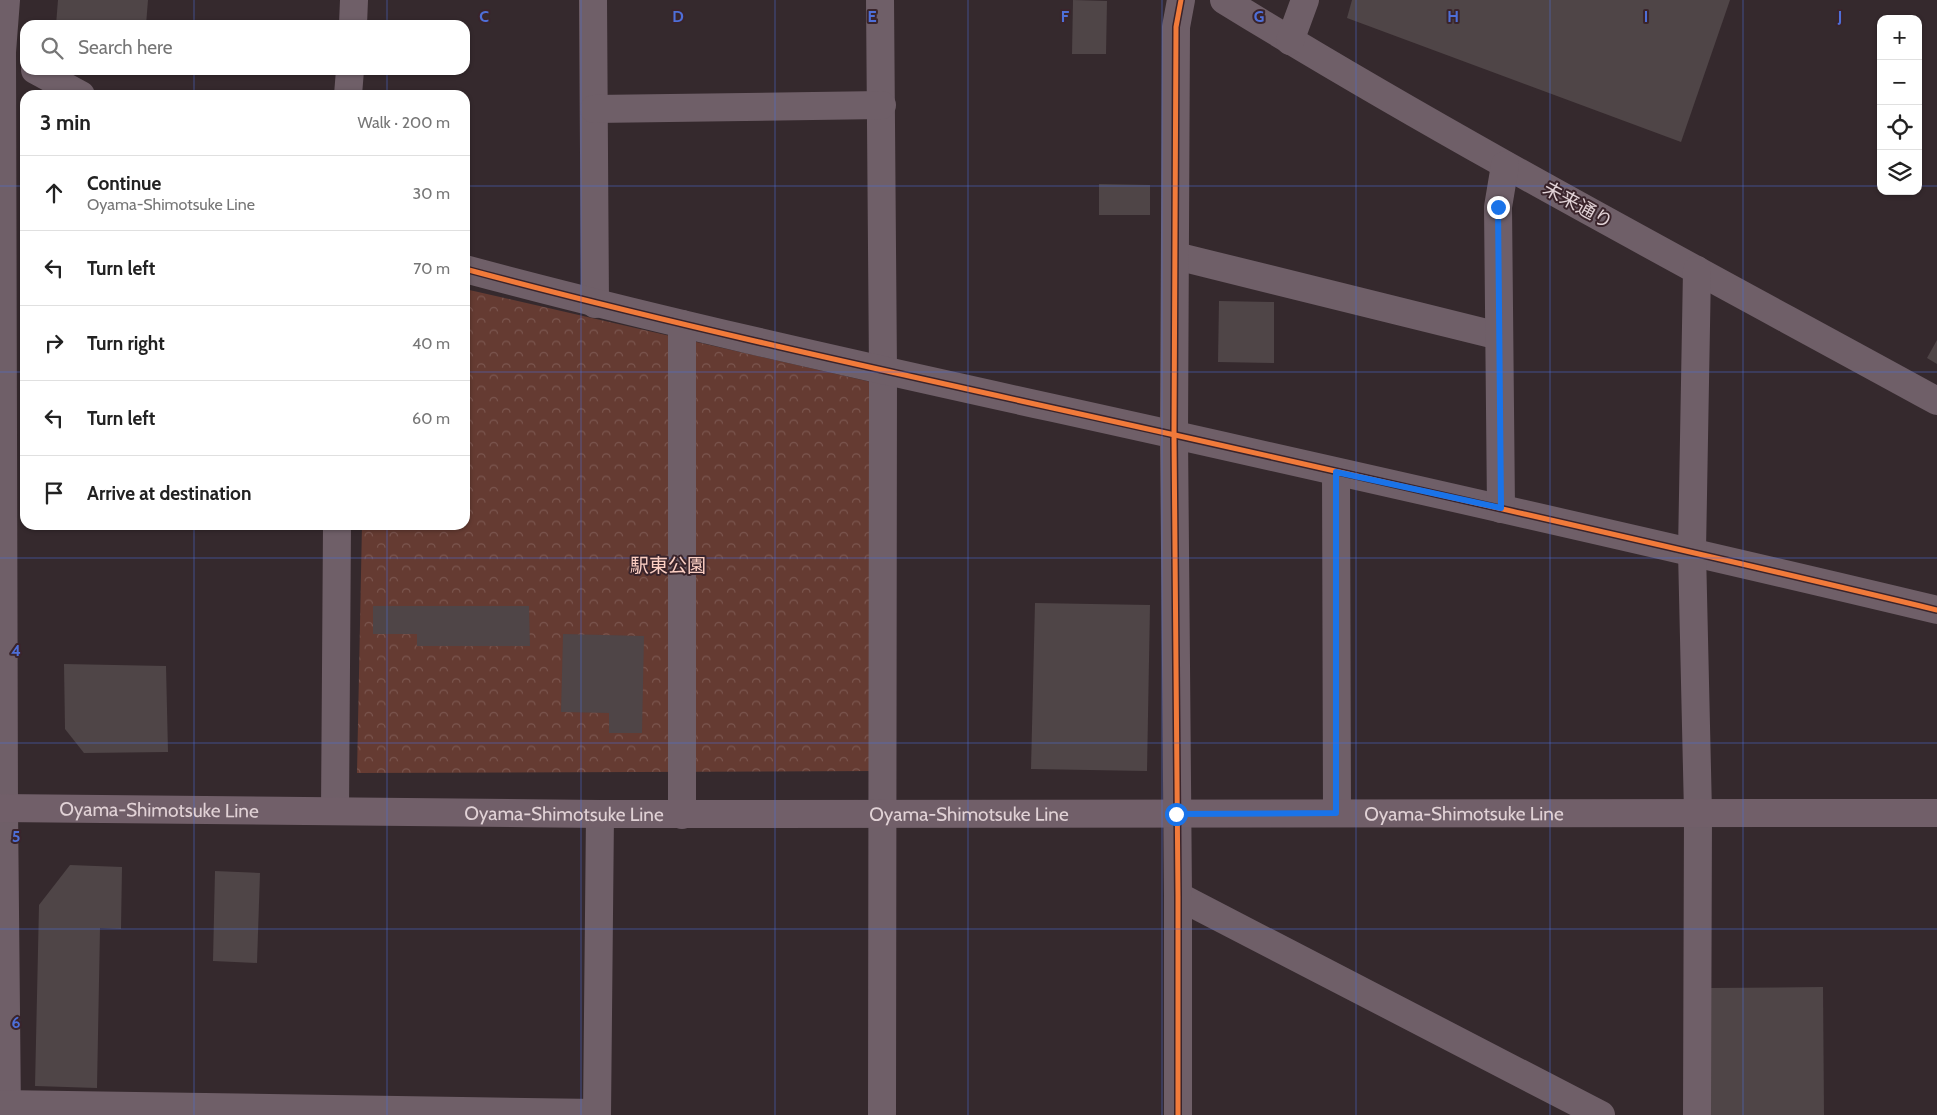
<!DOCTYPE html>
<html lang="en">
<head>
<meta charset="utf-8">
<style>
	:root { --surface:#fff; --page:#f6f6f6; --text:#222; --muted:#767676; --line:#e0e0e0 }
	body { margin:0; font-family:Cabin,"Noto Sans JP",sans-serif; background:var(--page); color:var(--text) }
	.controls { position:absolute; right:15px; top:15px; display:grid; overflow:hidden; border-radius:10px; box-shadow:0 1px 4px #0004 }
	.controls button { width:45px; height:45px; display:grid; place-items:center; padding:0; border:0; border-bottom:1px solid var(--line); background:var(--surface); color:var(--text); font:25px sans-serif }
	.stop { position:absolute; width:15px; height:15px; margin:-11px; border:4px solid #1a73e8; border-radius:50%; background:#fff }
	.stop.end { background:#1a73e8; border-color:#fff; box-shadow:0 1px 5px #0008 }
	.list { margin:0; padding:0; list-style:none }
	h2 { display:flex; justify-content:space-between; align-items:center; height:65px; margin:0; padding:0 20px; font-size:21px }
	h2 small { font-size:16px; font-weight:400; color:var(--muted) }
	.list li { display:grid; grid-template-columns:32px 1fr auto; gap:15px; align-items:center; box-sizing:border-box; height:75px; padding:0 20px; border-top:1px solid var(--line) }
	.list b { display:block; font-size:19px; white-space:nowrap }
	.list p { margin:0; font-size:16px; white-space:nowrap; color:var(--muted) }
	.list em { font-size:16px; font-style:normal; color:var(--muted) }
	.icon { flex:none; width:28px; height:28px; fill:none; stroke:currentColor; stroke-width:2; stroke-linecap:round; stroke-linejoin:round }
	.map { position:relative; flex:none; width:1937px; height:1115px; overflow:hidden }
	.search { position:absolute; background:var(--surface); box-shadow:0 1px 4px #0004; left:20px; top:20px; width:450px; height:55px; display:flex; align-items:center; gap:12px; box-sizing:border-box; padding:0 18px; border-radius:15px; color:var(--muted); font-size:19px }
	.panel { position:absolute; background:var(--surface); box-shadow:0 1px 4px #0004; left:20px; top:90px; width:450px; height:440px; border-radius:15px }
	.map>svg:first-child { display:block }
</style>
</head>
<body>
<div class="map">
<svg width="1937" height="1115" viewBox="0 0 1937 1115">
	<defs>
		<pattern id="park-crowns" width="20" height="18" patternUnits="userSpaceOnUse" patternTransform="scale(1.25)"><rect width="20" height="18" fill="#653b32"/><path d="M2 6a3 3 0 1 1 6 0M12 15a3 3 0 1 1 6 0" fill="none" stroke="#7b564f"/></pattern>
	</defs>
	<rect width="100%" height="100%" fill="#35292d"/>
	<polygon fill="url(#park-crowns)" points="465,289 871,382 878,771 357,773 362,525 465,525"/>
	<g fill="#4f4547">
		<polygon points="58,0 148,0 146,25 56,25"/>
		<polygon points="1073,0 1107,1 1106,54 1072,54"/>
		<polygon points="1352,0 1730,0 1681,142 1347,18"/>
		<polygon points="1099,184 1150,185 1150,215 1099,215"/>
		<polygon points="1219,301 1274,302 1274,363 1218,362"/>
		<polygon points="1937,340 1937,364 1927,358"/>
		<polygon points="1035,603 1150,605 1147,771 1031,769"/>
		<polygon points="373,606 529,606 530,646 417,646 417,634 373,634"/>
		<polygon points="563,634 644,636 642,733 609,733 609,713 561,712"/>
		<polygon points="64,664 166,666 168,752 84,753 65,729"/>
		<polygon points="70,865 122,867 121,929 100,928 97,1088 35,1086 39,905"/>
		<polygon points="215,871 260,873 257,963 213,961"/>
		<polygon points="1823,987 1824,1115 1711,1115 1710,988"/>
	</g>
	<g fill="none" stroke-linecap="round" stroke-linejoin="round">
		<g stroke="#6f5f68" stroke-width="28">
			<polyline points="6,0 2,52 4,808 7,1115"/>
			<polyline points="593,0 595,304"/>
			<polyline points="880,0 883,371 882,1115"/>
			<path d="M1224 0C1456 143 1698 270 1937 401"/>
			<polyline points="353,25 354,0"/>
			<polyline points="1290,41 1305,0"/>
			<polyline points="35,70 81,95"/>
			<polyline points="348,95 350,70"/>
			<polyline points="594,109 882,105"/>
			<polyline points="1176,256 1499,336"/>
			<path d="M465 269C700 332 937 382 1175 435 1429 492 1683 549 1937 610"/>
			<polyline points="1697,270 1692,551 1698,813 1697,1115"/>
			<polyline points="1336,472 1337,813"/>
			<polyline points="1501,509 1498,207 1505,165"/>
			<polyline points="335,811 337,525"/>
			<polyline points="682,815 682,324"/>
			<polyline points="1178,896 1601,1115"/>
			<polyline points="0,1104 597,1113"/>
			<polyline points="597,1115 600,814"/>
			<polyline points="1178,1115 1178,896 1174,435 1176,27 1181,0"/>
		</g>
		<path stroke="#715f69" stroke-width="28" id="s1" d="M0 808 600 814 1937 813"/>
		<defs>
			<g id="cycleway">
				<path d="M465 269C700 332 937 382 1175 435 1429 492 1683 549 1937 610"/>
				<polyline points="1178,1115 1178,896 1174,435 1176,27 1181,0"/>
			</g>
		</defs>
		<use href="#cycleway" stroke="#3a242b" stroke-width="8"/>
		<use href="#cycleway" stroke="#f17a3a" stroke-width="5"/>
	</g>
	<g fill="none" stroke-linecap="round" stroke-linejoin="round">
		<polyline stroke="#1a73e8" stroke-width="6" points="1176,814 1336,813 1336,472 1501,508 1498,207"/>
	</g>
	<path fill="none" stroke="#4e6fd8" stroke-width="1" stroke-opacity="0.55" d="M194 0V25M387 0V25M581 0V1115M775 0V1115M968 0V1115M1162 0V1115M1356 0V1115M1550 0V1115M1743 0V1115M194 70V95M387 70V95M0 186H25M465 186H1881M1918 186H1937M0 372H25M465 372H1937M194 525V1115M387 525V1115M0 558H1937M0 743H1937M0 929H1937"/>
	<g text-anchor="middle" dominant-baseline="central" stroke-width="4" stroke-linejoin="round" paint-order="stroke">
		<g font-size="19" fill="#e1d2d6" stroke="#3a242b">
			<text transform="translate(1578 205) rotate(29)">未来通り</text>
			<text stroke="none"><textPath href="#s1" startOffset="159">Oyama-Shimotsuke Line</textPath></text>
			<text stroke="none"><textPath href="#s1" startOffset="1464">Oyama-Shimotsuke Line</textPath></text>
			<text stroke="none"><textPath href="#s1" startOffset="564">Oyama-Shimotsuke Line</textPath></text>
			<text stroke="none"><textPath href="#s1" startOffset="969">Oyama-Shimotsuke Line</textPath></text>
		</g>
		<g font-size="19" fill="#fccfc3" stroke="#3a242b">
			<text x="668" y="565">駅東公園</text>
		</g>
	</g>
	<g font-size="16" text-anchor="middle" font-weight="bold" fill="#4e6fd8" stroke="#3a242b" stroke-width="4" stroke-linejoin="round" paint-order="stroke">
		<text x="484" y="22">C</text>
		<text x="678" y="22">D</text>
		<text x="872" y="22">E</text>
		<text x="1065" y="22">F</text>
		<text x="1259" y="22">G</text>
		<text x="1453" y="22">H</text>
		<text x="1646" y="22">I</text>
		<text x="1840" y="22">J</text>
		<text x="16" y="656">4</text>
		<text x="16" y="842">5</text>
		<text x="16" y="1028">6</text>
	</g>
</svg>
<div class="controls">
<button>+</button>
<button>−</button>
<button><svg class="icon" aria-label="locate" viewBox="0 0 24 24"><circle cx="12" cy="12" r="6"/><path d="M12 2v4M12 18v4M2 12h4M18 12h4"/></svg></button>
<button><svg class="icon" aria-label="layers" viewBox="0 0 24 24"><path d="M12 4l9 5-9 5-9-5zM3 14l9 5 9-5"/></svg></button>
</div>
<div class="stop" style="left:1176px;top:814px"></div>
<div class="stop end" style="left:1498px;top:207px"></div>
<div class="search"><svg class="icon" aria-label="search" viewBox="0 0 24 24"><circle cx="10" cy="10" r="6"/><path d="M15 15l6 6"/></svg>Search here</div>
<section class="panel">
<h2>3 min<small>Walk · 200 m</small></h2>
<ul class="list">
<li><svg class="icon" aria-label="ahead" viewBox="0 0 24 24"><path d="M12 20V5M6 11l6-6 6 6"/></svg><div><b>Continue</b><p>Oyama-Shimotsuke Line</p></div><em>30 m</em></li>
<li><svg class="icon" aria-label="left" viewBox="0 0 24 24"><path d="M17 20v-9H6M10 6l-5 5 5 5"/></svg><div><b>Turn left</b></div><em>70 m</em></li>
<li><svg class="icon" aria-label="right" viewBox="0 0 24 24"><path d="M7 20v-9h11M14 6l5 5-5 5"/></svg><div><b>Turn right</b></div><em>40 m</em></li>
<li><svg class="icon" aria-label="left" viewBox="0 0 24 24"><path d="M17 20v-9H6M10 6l-5 5 5 5"/></svg><div><b>Turn left</b></div><em>60 m</em></li>
<li><svg class="icon" aria-label="arrive" viewBox="0 0 24 24"><path d="M6 21V4h12l-3 4 3 4H6"/></svg><div><b>Arrive at destination</b></div></li>
</ul>
</section>
</div>
</body>
</html>
